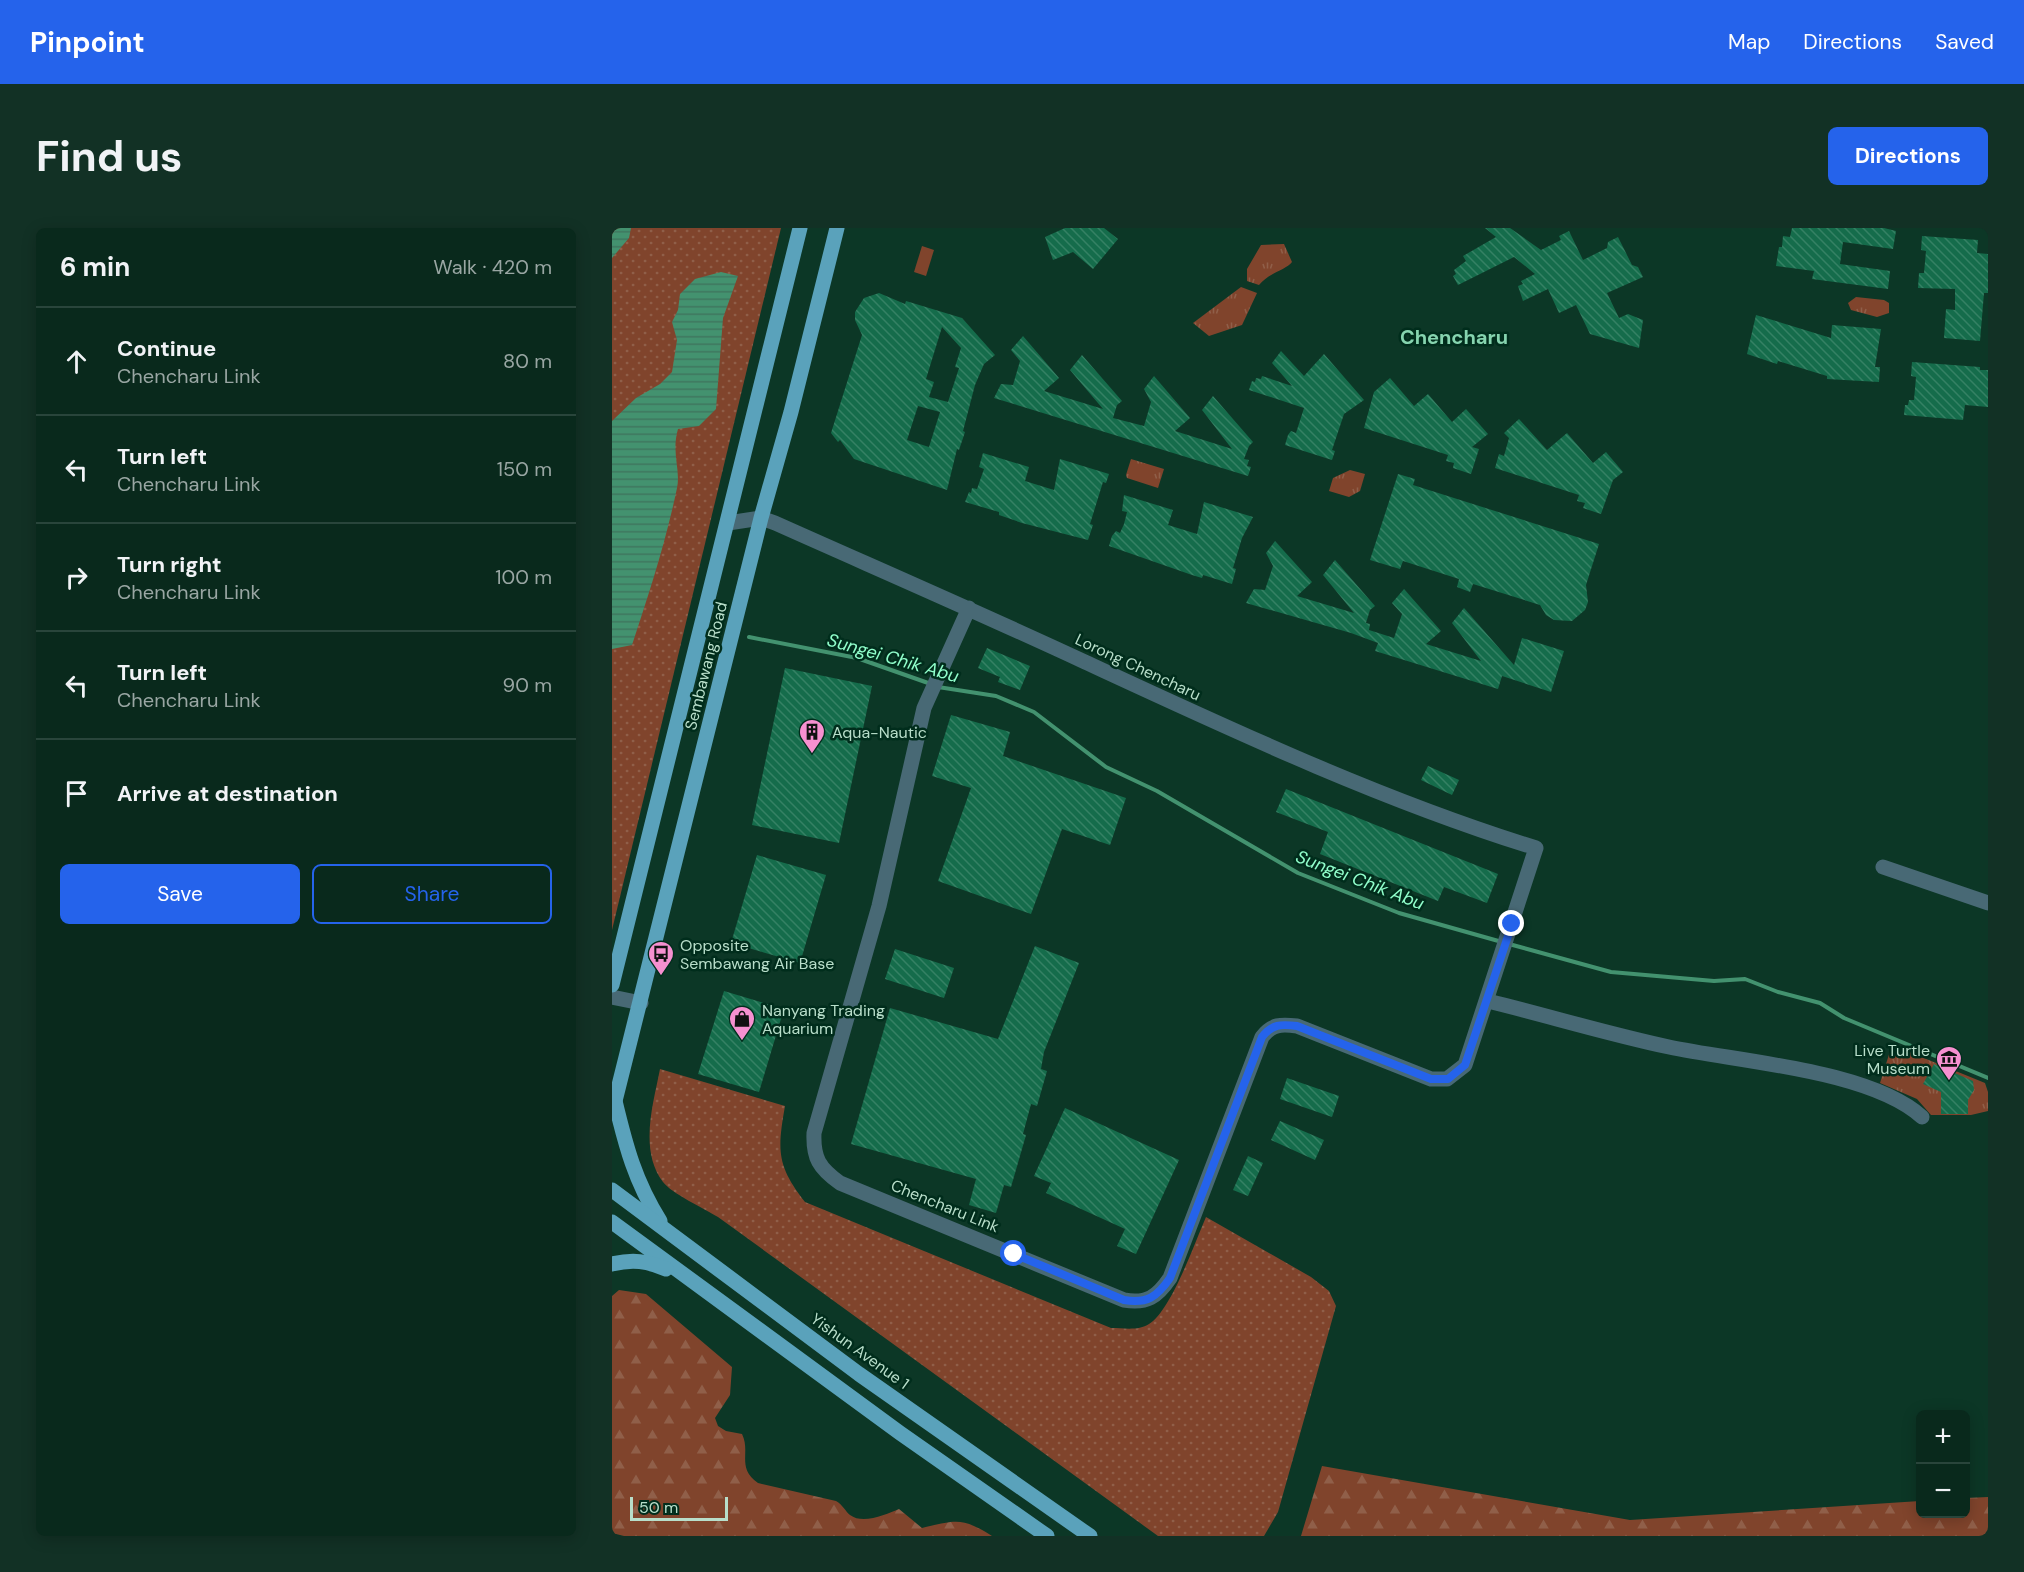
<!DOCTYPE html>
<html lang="en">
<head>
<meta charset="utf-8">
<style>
	:root { --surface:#09291c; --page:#123125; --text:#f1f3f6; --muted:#99a6a3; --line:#29453b; --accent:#2563eb }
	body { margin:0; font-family:"DM Sans",sans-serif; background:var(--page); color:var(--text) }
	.controls { position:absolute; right:18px; bottom:18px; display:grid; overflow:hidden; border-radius:9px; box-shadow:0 3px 15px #0003 }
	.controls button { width:54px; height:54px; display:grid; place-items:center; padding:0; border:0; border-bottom:2px solid var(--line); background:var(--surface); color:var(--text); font:30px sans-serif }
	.scale { position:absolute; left:18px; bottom:15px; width:98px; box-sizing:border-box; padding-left:6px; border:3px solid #b8deca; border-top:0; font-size:16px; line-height:21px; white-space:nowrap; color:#b8deca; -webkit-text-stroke:4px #002d1c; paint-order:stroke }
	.stop { position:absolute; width:18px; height:18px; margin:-14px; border:4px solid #2563eb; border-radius:50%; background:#fff }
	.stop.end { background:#2563eb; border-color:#fff; box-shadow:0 2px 6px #0008 }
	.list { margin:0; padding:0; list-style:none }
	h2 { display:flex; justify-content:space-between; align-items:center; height:78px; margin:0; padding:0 24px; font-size:26px }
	h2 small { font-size:20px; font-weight:400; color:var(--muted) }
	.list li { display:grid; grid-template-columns:39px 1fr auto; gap:18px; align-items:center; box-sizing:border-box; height:108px; padding:0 24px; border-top:2px solid var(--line) }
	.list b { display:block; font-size:22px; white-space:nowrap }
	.list p { margin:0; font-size:20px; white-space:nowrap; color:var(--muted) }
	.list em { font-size:20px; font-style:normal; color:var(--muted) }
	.actions { display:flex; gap:12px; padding:18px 24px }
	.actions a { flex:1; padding:14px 0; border:2px solid var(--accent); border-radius:9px; text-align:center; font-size:21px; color:var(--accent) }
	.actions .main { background:var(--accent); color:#fff }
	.icon { flex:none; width:33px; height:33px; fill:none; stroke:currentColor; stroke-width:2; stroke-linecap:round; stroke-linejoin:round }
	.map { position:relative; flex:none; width:1376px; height:1308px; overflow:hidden; border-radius:9px }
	header { display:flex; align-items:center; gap:36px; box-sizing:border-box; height:84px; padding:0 30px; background:var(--accent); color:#fff }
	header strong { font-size:28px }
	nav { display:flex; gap:33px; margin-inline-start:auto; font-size:21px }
	.intro { display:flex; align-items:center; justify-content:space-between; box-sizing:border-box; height:144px; padding:0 36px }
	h1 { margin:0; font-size:42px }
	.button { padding:15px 27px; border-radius:9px; background:var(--accent); color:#fff; font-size:21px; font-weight:700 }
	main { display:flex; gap:36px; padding:0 36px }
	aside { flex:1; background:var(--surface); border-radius:9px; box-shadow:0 3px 15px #0003 }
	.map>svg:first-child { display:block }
</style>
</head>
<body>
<header>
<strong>Pinpoint</strong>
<nav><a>Map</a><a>Directions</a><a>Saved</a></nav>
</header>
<div class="intro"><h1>Find us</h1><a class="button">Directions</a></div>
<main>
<aside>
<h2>6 min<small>Walk · 420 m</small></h2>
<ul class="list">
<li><svg class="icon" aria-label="ahead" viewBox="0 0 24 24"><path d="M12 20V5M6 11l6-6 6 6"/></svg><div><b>Continue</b><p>Chencharu Link</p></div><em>80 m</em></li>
<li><svg class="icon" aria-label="left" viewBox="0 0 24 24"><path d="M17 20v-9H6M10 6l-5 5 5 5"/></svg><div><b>Turn left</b><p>Chencharu Link</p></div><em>150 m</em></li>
<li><svg class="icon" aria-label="right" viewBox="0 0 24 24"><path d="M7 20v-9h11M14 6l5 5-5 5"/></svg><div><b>Turn right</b><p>Chencharu Link</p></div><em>100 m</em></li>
<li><svg class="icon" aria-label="left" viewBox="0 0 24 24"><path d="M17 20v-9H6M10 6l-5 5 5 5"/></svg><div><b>Turn left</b><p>Chencharu Link</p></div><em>90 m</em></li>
<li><svg class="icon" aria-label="arrive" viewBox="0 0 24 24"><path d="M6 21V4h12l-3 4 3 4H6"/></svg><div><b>Arrive at destination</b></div></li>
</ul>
<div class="actions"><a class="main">Save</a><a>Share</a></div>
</aside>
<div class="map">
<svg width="1376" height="1308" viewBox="0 0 1376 1308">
	<defs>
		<pattern id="grass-dots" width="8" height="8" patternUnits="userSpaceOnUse" patternTransform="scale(1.5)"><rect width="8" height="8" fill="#80442c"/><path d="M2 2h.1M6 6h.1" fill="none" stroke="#905f49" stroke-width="1.8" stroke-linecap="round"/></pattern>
		<pattern id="forest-firs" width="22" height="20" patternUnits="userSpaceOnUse" patternTransform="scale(1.5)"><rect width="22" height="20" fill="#80442c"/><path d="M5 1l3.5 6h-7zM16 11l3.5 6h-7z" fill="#905f49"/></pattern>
		<pattern id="park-tufts" width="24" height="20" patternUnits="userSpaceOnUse" patternTransform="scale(1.5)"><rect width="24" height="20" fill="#80442c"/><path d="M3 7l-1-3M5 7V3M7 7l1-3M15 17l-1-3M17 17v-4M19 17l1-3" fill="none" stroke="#905f49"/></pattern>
		<pattern id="water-rules" width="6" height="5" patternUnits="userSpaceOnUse" patternTransform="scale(1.5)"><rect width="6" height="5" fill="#43926f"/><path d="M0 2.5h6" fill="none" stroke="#3f765e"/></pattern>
		<pattern id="building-back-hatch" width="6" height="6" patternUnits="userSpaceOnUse" patternTransform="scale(1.5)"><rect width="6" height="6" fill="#156c4b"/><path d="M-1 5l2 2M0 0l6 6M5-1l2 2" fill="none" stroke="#358164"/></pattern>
	</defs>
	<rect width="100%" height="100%" fill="#0c3726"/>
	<g fill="url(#grass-dots)">
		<polygon points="0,0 169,0 0,702"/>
		<path d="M48 841 173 878C165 923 165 938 193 974L499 1100C511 1100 527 1103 537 1096 559 1083 583 1014 594 989L699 1049 717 1063 724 1078 666 1284 652 1308H546L106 989C93 981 59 965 51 954 27 922 41 877 48 841Z"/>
	</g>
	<g fill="url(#forest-firs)">
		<path d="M7 1062 34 1066 120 1139 118 1167 103 1190 106 1198 114 1203 130 1206C139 1224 124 1240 146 1255L224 1273C231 1277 233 1283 238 1287 251 1297 275 1286 287 1281L310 1300C344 1292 350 1289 380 1308H12L0 1305V1068Z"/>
		<polygon points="710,1238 1018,1292 1308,1273 1308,1286 1354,1286 1354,1270 1376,1269 1376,1308 689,1308"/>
	</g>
	<g fill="url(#park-tufts)">
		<path d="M672 16 680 34C674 42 658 44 647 57L635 53V41L649 17Z"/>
		<polygon points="629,59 645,65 630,97 597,108 581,95"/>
		<polygon points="1244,69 1272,72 1277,75 1277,85 1265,89 1239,82 1236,75"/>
		<polygon points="519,231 552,241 546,260 515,250 514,247"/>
		<polygon points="738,242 753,246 748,263 737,269 717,263 721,250"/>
		<polygon points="1280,817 1373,855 1376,864 1376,883 1359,887 1319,887 1305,871 1268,855"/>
	</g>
	<polygon fill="#80442c" points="310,18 322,22 314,48 302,44"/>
	<g fill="url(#water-rules)">
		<polygon points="0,0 19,0 17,10 0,30"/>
		<path d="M109 44 126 48 111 90 104 181 87 198 66 201C59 225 69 242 65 260 54 313 37 366 20 417L0 421V193L24 170 48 156 60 144 65 112 60 94 66 82 68 66 83 51Z"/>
	</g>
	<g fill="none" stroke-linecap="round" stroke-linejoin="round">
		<g stroke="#43926f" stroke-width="4">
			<polyline points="137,409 245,430 319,456"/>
			<polyline points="326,459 384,468 422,484 494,539 545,563 686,645 787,685 890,714"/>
			<polyline points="897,716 999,744 1102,753 1133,751 1166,764 1208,775 1232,790 1376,850"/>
		</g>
	</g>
	<g fill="url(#building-back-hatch)" fill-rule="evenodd">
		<polygon points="453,0 492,0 506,11 481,41 461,24 441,32 433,9"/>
		<polygon points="873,0 898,0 929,22 949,12 947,8 957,3 971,32 995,20 996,14 1006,9 1020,37 1026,39 1031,49 995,65 1007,90 1016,86 1031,92 1027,120 978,106 964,77 947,85 936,61 911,73 906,58 911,56 909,53 923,46 902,29 846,57 841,48 844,46 842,42 854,33 851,28 884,9"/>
		<polygon points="1180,0 1272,0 1284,3 1281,21 1231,14 1228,36 1278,43 1276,61 1200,51 1202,43 1164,38 1167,19 1170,19 1171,8 1178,9"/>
		<polygon points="1310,8 1366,12 1365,25 1376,26 1376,65 1372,65 1368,113 1332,110 1334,81 1343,82 1343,61 1306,60 1307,45 1312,45 1314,23 1309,22"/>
		<path d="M267 65 293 76 294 73 350 90 383 127 372 136 363 157 351 203 353 204 347 222 345 221 335 262 242 231 228 212 226 214 219 205 250 107 243 92V84L252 70ZM330 99 349 120 343 139 347 140 336 174 317 169 322 154 314 151ZM306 178 328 184 317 219 295 212Z"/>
		<polygon points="1144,87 1219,110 1220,97 1269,101 1263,139 1268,139 1267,154 1215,151 1215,148 1166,133 1165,136 1135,126"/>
		<polygon points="411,108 447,150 432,163 491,181 458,142 470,127 510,173 505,177 501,190 532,198 539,174 532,161 542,148 578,190 563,203 620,221 590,182 601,168 641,214 637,218 632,231 637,232 635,238 639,239 636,248 382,170 389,156 401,157 408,133 399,122"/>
		<polygon points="669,123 692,148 712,126 752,172 732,186 720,222 723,223 720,232 673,217 676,207 679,203 684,205 692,180 637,162 640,153 643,154 644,150 649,151 650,148 680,158 660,135"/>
		<polygon points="1300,134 1368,139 1368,142 1376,142 1376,179 1353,177 1351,192 1292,187 1293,177 1296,177 1297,172 1302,172 1304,149 1299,148"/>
		<polygon points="778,150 802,178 816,166 840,194 854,181 876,206 860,219 867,221 859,246 841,240 842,235 834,233 836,227 752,200 762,164"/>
		<polygon points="907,191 935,222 955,205 981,235 994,224 1011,244 1001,252 989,286 971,280 973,275 965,273 967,267 883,240 887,226 892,228 897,210 892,205"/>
		<polygon points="371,225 417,239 413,253 442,262 448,231 497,246 494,255 491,254 478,296 481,297 476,312 410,295 387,287 387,284 353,274 357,264 359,265 360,260 365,261 372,241 367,239"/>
		<polygon points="786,246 803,251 801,257 987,316 974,357 976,374 973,382 960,393 942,392 934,387 928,377 861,356 858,364 845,359 847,351 791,333 788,341 758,332"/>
		<polygon points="512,267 561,282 556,297 585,306 592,274 641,289 630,310 621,340 624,341 620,356 591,347 590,350 580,347 497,318 500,308 504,303 508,305 512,296 515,284 510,283"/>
		<polygon points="663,313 700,354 685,368 742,385 711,347 723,332 763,378 758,382 754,395 758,396 757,402 782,410 790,386 780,375 792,361 829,403 814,416 869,433 840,395 852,380 902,437 910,410 952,423 939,464 890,448 886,461 763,423 766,415 739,405 634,375 642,361 653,362 661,338 654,325"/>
		<polygon points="375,420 418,438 408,462 386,454 388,449 366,440"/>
		<polygon points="173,440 260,458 227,615 140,597"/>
		<polygon points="339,487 398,504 391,528 514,570 498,617 450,601 419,686 326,653 359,560 320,548"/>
		<polygon points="816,538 847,552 840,567 809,552"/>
		<polygon points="674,561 886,646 875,675 832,659 826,673 708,626 716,604 664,584"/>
		<polygon points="145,627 214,647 188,735 119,715"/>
		<polygon points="423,718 467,735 432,824 429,841 435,843 425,878 419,876 411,906 414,907 399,959 392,957 384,985 357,977 364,951 239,916 278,780 386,811"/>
		<polygon points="283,721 342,740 332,770 273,751"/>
		<polygon points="112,763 172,781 147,864 86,846"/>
		<polygon points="1322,836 1361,853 1362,862 1356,872 1356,886 1329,886 1329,864 1311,856"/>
		<polygon points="675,850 727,868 720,889 668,871"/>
		<polygon points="453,880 567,932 524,1026 505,1018 513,1001 434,965 439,955 422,948"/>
		<polygon points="668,893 712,912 703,932 659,912"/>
		<polygon points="636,928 651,935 636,968 621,962"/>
	</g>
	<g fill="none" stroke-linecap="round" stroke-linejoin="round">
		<g stroke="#486975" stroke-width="15">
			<path d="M116 295 149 290 163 295C266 341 370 386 473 434 620 502 769 572 924 620L853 837 835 851H819L685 798C669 796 660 796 650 809L558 1050C545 1069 535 1076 512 1072L228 955C207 940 201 930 202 905L267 678 312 480 357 380"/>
			<polyline points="1271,639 1376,675"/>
			<polyline points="0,769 29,775"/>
			<path d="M876 773C937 788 996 806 1057 819 1128 834 1258 842 1310 889"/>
		</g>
		<g stroke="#5aa2bb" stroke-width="15">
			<polyline points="0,757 188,0"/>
			<path d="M3 873C14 919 23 953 48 993"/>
			<polyline points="0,885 149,290 179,184 225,0"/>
			<polyline points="0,962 247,1146 478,1308"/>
			<polyline points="0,994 288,1205 435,1308"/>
			<path d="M0 1036C21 1031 35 1033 54 1041"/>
		</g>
	</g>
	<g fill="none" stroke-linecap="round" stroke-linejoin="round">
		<path stroke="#2563eb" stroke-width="8" d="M402 1026 512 1072C535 1076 545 1069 558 1050L650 809C660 796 669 796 685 798L819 851H836L853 837 900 696"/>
	</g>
	<defs>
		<symbol id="building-pin" viewBox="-11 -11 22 30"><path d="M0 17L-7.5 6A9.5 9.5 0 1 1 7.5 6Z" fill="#f690d0" stroke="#002d1c"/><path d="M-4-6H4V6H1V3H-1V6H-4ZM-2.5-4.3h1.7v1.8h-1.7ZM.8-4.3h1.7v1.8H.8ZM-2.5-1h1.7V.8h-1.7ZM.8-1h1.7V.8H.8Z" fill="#111"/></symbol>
		<symbol id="bus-pin" viewBox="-11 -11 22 30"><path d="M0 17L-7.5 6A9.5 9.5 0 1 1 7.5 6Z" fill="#f690d0" stroke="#002d1c"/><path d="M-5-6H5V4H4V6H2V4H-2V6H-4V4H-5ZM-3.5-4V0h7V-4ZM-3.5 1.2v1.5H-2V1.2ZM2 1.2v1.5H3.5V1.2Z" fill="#111"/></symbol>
		<symbol id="shop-pin" viewBox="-11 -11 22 30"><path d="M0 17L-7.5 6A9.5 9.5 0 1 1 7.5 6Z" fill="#f690d0" stroke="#002d1c"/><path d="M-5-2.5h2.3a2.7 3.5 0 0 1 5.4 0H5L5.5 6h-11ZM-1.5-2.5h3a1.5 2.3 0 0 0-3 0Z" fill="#111"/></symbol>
		<symbol id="museum-pin" viewBox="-11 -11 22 30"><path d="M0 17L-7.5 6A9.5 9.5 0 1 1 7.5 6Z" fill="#f690d0" stroke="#002d1c"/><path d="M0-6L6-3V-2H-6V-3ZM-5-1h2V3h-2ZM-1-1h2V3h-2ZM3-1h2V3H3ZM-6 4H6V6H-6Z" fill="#111"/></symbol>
	</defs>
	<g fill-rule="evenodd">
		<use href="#building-pin" x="185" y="489" width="30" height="40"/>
		<use href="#bus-pin" x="34" y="711" width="30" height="40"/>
		<use href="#shop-pin" x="115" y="776" width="30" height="40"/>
		<use href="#museum-pin" x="1322" y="816" width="30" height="40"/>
	</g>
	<g text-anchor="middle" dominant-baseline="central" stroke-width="5" stroke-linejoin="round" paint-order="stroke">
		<g font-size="16" fill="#b8deca" stroke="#002d1c">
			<text transform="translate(94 438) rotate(-76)">Sembawang Road</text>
			<text transform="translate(526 439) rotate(25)">Lorong Chencharu</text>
			<text transform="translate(333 978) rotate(22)">Chencharu Link</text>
			<text transform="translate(248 1123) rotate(36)">Yishun Avenue 1</text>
		</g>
		<g font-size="16" fill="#b8deca" stroke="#002d1c" text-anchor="start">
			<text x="220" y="504">Aqua-Nautic</text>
			<text x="68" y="717">Opposite<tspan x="68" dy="18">Sembawang Air Base</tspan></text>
			<text x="150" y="782">Nanyang Trading<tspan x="150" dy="18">Aquarium</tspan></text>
			<text x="1318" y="822" text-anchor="end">Live Turtle<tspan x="1318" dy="18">Museum</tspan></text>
		</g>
		<g font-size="18" font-style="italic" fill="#91ffcc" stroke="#002d1c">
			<text transform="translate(281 430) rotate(16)">Sungei Chik Abu</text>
			<text transform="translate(748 652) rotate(21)">Sungei Chik Abu</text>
		</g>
		<g font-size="20" font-weight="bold" fill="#86d4af" stroke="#002d1c">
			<text x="842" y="109">Chencharu</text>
		</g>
	</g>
</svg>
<div class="controls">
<button>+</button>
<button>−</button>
</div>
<div class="scale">50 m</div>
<div class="stop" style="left:402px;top:1026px"></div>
<div class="stop end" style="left:900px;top:696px"></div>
</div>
</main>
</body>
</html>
